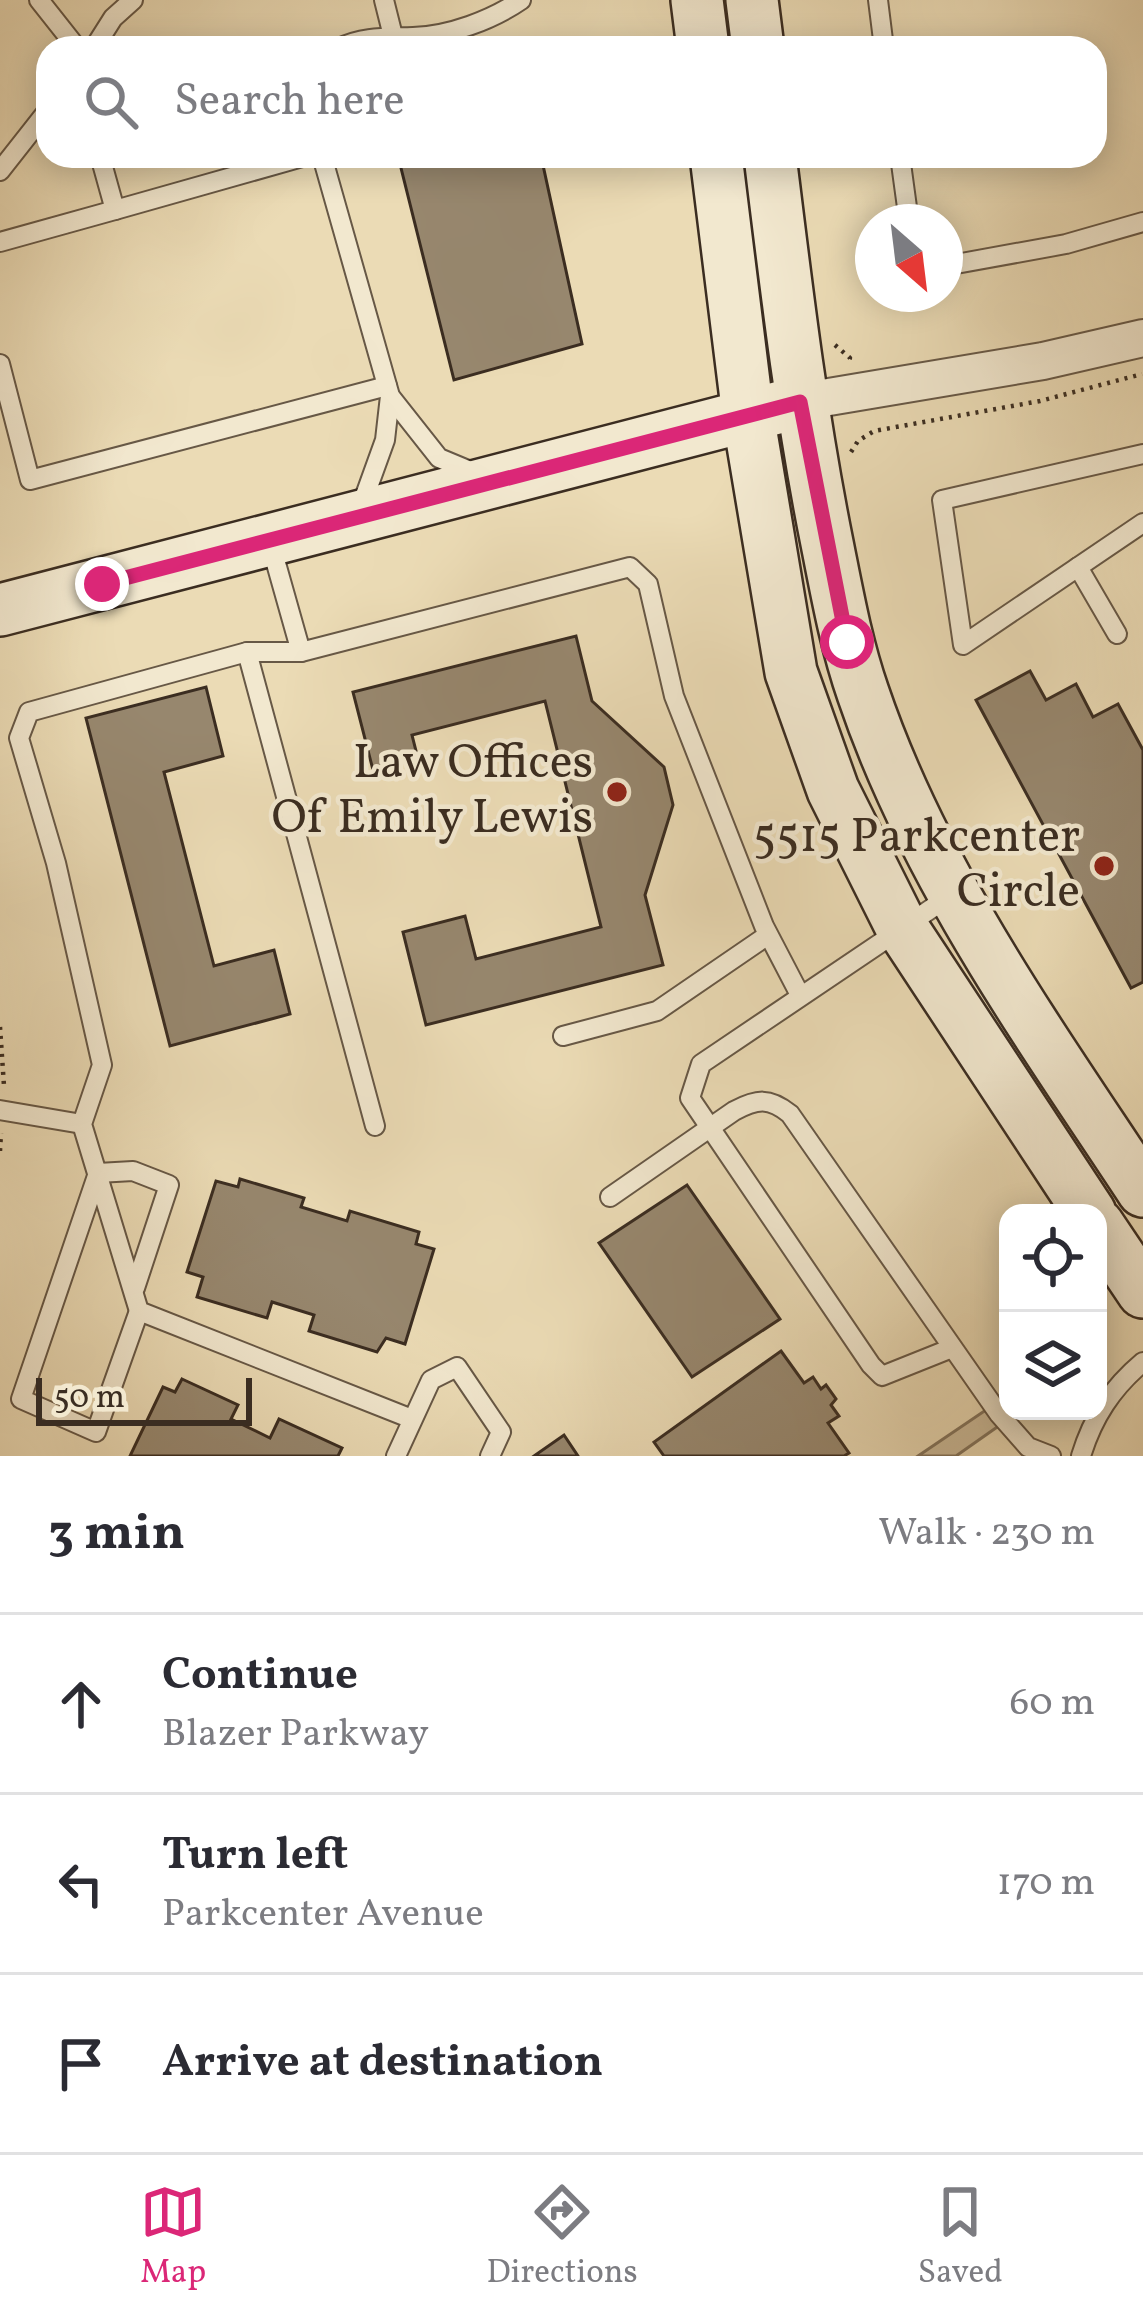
<!DOCTYPE html>
<html lang="en">
<head>
<meta charset="utf-8">
<style>
	:root { --surface:#fff; --page:#f2f2f3; --text:#2b2b33; --muted:#7c7c81; --line:#e1e1e2; --accent:#db2777 }
	body { margin:0; font-family:Vollkorn,serif; background:var(--page); color:var(--text) }
	.controls { position:absolute; right:36px; bottom:36px; display:grid; overflow:hidden; border-radius:24px; box-shadow:0 6px 30px #0003 }
	.controls button { width:108px; height:108px; display:grid; place-items:center; padding:0; border:0; border-bottom:3px solid var(--line); background:var(--surface); color:var(--text); font:60px sans-serif }
	.compass { position:absolute; left:855px; top:204px; width:108px; height:108px; border-radius:50%; background:var(--surface); box-shadow:0 6px 30px #0003; rotate:152deg }
	.scale { position:absolute; left:36px; bottom:30px; width:216px; box-sizing:border-box; padding-left:12px; border:6px solid #3b2d21; border-top:0; font-size:33px; line-height:42px; white-space:nowrap; color:#3b2d21; -webkit-text-stroke:9px #f2e8cf; paint-order:stroke }
	.stop { position:absolute; width:36px; height:36px; margin:-27px; border:9px solid #db2777; border-radius:50%; background:#fff }
	.stop.end { background:#db2777; border-color:#fff; box-shadow:0 3px 12px #0008 }
	.list { margin:0; padding:0; list-style:none }
	h2 { display:flex; justify-content:space-between; align-items:center; height:156px; margin:0; padding:0 48px; font-size:51px }
	h2 small { font-size:39px; font-weight:400; color:var(--muted) }
	.list li { display:grid; grid-template-columns:78px 1fr auto; gap:36px; align-items:center; box-sizing:border-box; height:180px; padding:0 48px; border-top:3px solid var(--line) }
	.list b { display:block; font-size:45px; white-space:nowrap }
	.list p { margin:0; font-size:39px; white-space:nowrap; color:var(--muted) }
	.list em { font-size:39px; font-style:normal; color:var(--muted) }
	.icon { flex:none; width:66px; height:66px; fill:none; stroke:currentColor; stroke-width:2; stroke-linecap:round; stroke-linejoin:round }
	.map { position:relative; flex:none; width:1143px; height:1456px; overflow:hidden }
	.search { position:absolute; background:var(--surface); box-shadow:0 6px 30px #0003; left:36px; right:36px; top:36px; height:132px; display:flex; align-items:center; gap:30px; box-sizing:border-box; padding:0 42px; border-radius:36px; color:var(--muted); font-size:45px }
	.sheet { height:696px; background:var(--surface) }
	nav { display:flex; justify-content:space-around; align-items:center; box-sizing:border-box; height:168px; border-top:3px solid var(--line); background:var(--surface); font-size:33px; color:var(--muted) }
	nav a { display:grid; justify-items:center; gap:6px }
	nav .on { color:var(--accent) }
	.map>svg:first-child { display:block }
</style>
</head>
<body>
<div class="map">
<svg width="1143" height="1456" viewBox="0 0 1143 1456">
	<rect width="100%" height="100%" fill="#ebdbb5"/>
	<filter id="stains"><feTurbulence type="fractalNoise" baseFrequency=".00167" numOctaves="4"/><feColorMatrix values="0 0 0 0 .2 0 0 0 0 .09 0 0 0 0 .02 0 0 0 .5 -.17"/></filter>
	<radialGradient id="worn" r=".72"><stop offset=".6" stop-color="#630" stop-opacity="0"/><stop offset="1" stop-color="#630" stop-opacity=".3"/></radialGradient>
	<polygon fill="#cdbd9c" stroke="#84755e" stroke-width="3" points="1008,1395 1008,1411 1020,1411 956,1456 918,1456"/>
	<g fill="#97876e" stroke="#3b2d21" stroke-width="3">
		<polygon points="398,156 541,156 582,344 454,380"/>
		<polygon points="576,636 592,701 664,767 673,805 645,895 663,965 426,1025 403,932 465,916 476,959 601,927 545,701 412,735 418,759 373,770 353,692"/>
		<polygon points="1030,671 1046,700 1076,684 1093,717 1118,704 1143,750 1143,982 1131,988 976,700"/>
		<polygon points="206,687 223,756 164,772 214,966 274,950 290,1014 170,1046 86,718"/>
		<polygon points="240,1179 304,1198 301,1207 347,1221 350,1211 419,1232 416,1244 434,1249 405,1344 386,1338 377,1352 309,1331 314,1315 272,1302 267,1318 197,1297 203,1277 187,1272 216,1181 238,1187"/>
		<polygon points="687,1185 780,1319 692,1377 599,1243"/>
		<polygon points="781,1351 804,1383 813,1377 821,1389 826,1385 836,1399 831,1405 839,1416 828,1423 849,1453 844,1456 664,1456 654,1442"/>
		<polygon points="182,1379 238,1405 231,1419 270,1438 279,1419 342,1448 338,1456 130,1456 163,1387 175,1392"/>
		<polygon points="564,1435 578,1456 534,1456"/>
	</g>
	<g fill="none" stroke-linecap="round" stroke-linejoin="round">
		<defs>
			<g id="lane">
				<polyline points="39,0 77,48"/>
				<polyline points="384,0 393,36"/>
				<polyline points="878,0 884,48"/>
				<polyline points="94,48 113,18 133,0"/>
				<path d="M339 48C364 36 386 38 413 37 449 36 492 20 521 0"/>
				<polyline points="100,156 115,210 306,156"/>
				<polyline points="322,156 390,396 439,458 475,473"/>
				<polyline points="900,156 909,222"/>
				<polyline points="0,171 48,110"/>
				<polyline points="0,242 115,210"/>
				<polyline points="945,266 1066,244 1143,222"/>
				<polyline points="0,364 30,480 387,386"/>
				<polyline points="1143,454 942,500 963,645 1143,523"/>
				<polyline points="359,512 385,440 390,396"/>
				<polyline points="270,542 301,652 630,567 648,584 674,696 764,926 800,995"/>
				<polyline points="1078,567 1117,634"/>
				<polyline points="247,652 375,1126"/>
				<polyline points="301,652 247,652 29,712 19,738 56,863 102,1065 82,1124 139,1311 412,1419"/>
				<polyline points="950,896 701,1064 690,1098 871,1365 882,1376 952,1348"/>
				<polyline points="563,1036 657,1011 768,935"/>
				<polyline points="0,1110 82,1124"/>
				<path d="M610 1197 734 1111C757 1099 769 1097 790 1114L999 1414 1028 1447 1051 1456"/>
				<polyline points="135,1288 169,1185 133,1171 98,1173 21,1399 96,1432 139,1311"/>
				<polyline points="396,1456 431,1380 457,1367 501,1432 490,1456"/>
				<path d="M1081 1456C1093 1417 1112 1388 1143 1362"/>
			</g>
			<polyline id="street" points="799,402 1043,361 1143,338"/>
			<g id="secondary">
				<polyline points="697,0 703,48"/>
				<polyline points="752,0 758,48"/>
				<polyline points="716,156 748,415 791,672 833,790 901,926 1090,1213"/>
				<path d="M770 156C786 286 801 414 827 543 837 593 846 644 863 693 924 874 1039 1033 1143 1191"/>
				<polyline points="0,610 781,407"/>
				<polyline points="1098,1225 1143,1292"/>
			</g>
		</defs>
		<use href="#lane" stroke="#675846" stroke-width="22"/>
		<use href="#street" stroke="#675846" stroke-width="40"/>
		<use href="#secondary" stroke="#3b2d21" stroke-width="56"/>
		<g stroke="#3b2d21" stroke-width="4.5" stroke-dasharray="3 6" stroke-linecap="butt">
			<polyline points="835,345 850,358 848,362"/>
			<polyline points="851,452 858,441 874,431 1040,401 1142,374"/>
			<polyline points="0,1027 4,1086"/>
			<polyline points="0,1151 1,1133"/>
		</g>
		<use href="#lane" stroke="#f2e8cf" stroke-width="18"/>
		<use href="#street" stroke="#f2e8cf" stroke-width="36"/>
		<use href="#secondary" stroke="#f2e8cf" stroke-width="51"/>
	</g>
	<g fill="none" stroke-linecap="round" stroke-linejoin="round">
		<polyline stroke="#db2777" stroke-width="15" points="102,584 800,402 847,642"/>
	</g>
	<g fill="#8f2418" stroke="#f2e8cf" stroke-width="4.5">
		<circle cx="617" cy="792" r="12"/>
		<circle cx="1104" cy="866" r="12"/>
	</g>
	<g text-anchor="middle" dominant-baseline="central" stroke-width="9" stroke-linejoin="round" paint-order="stroke">
		<g font-size="48" fill="#3b2d21" stroke="#f2e8cf" text-anchor="end">
			<text x="593" y="764">Law Offices<tspan x="593" dy="55">Of Emily Lewis</tspan></text>
			<text x="1080" y="838">5515 Parkcenter<tspan x="1080" dy="55">Circle</tspan></text>
		</g>
	</g>
	<rect width="100%" height="100%" filter="url(#stains)"/>
	<rect width="100%" height="100%" fill="url(#worn)"/>
</svg>
<div class="controls">
<button><svg class="icon" aria-label="locate" viewBox="0 0 24 24"><circle cx="12" cy="12" r="6"/><path d="M12 2v4M12 18v4M2 12h4M18 12h4"/></svg></button>
<button><svg class="icon" aria-label="layers" viewBox="0 0 24 24"><path d="M12 4l9 5-9 5-9-5zM3 14l9 5 9-5"/></svg></button>
</div>
<svg class="compass" viewBox="-18 -18 36 36"><path d="M0-13l5 13h-10z" fill="#e53935"/><path d="M0 13l5-13h-10z" fill="#7c7c81"/></svg>
<div class="scale">50 m</div>
<div class="stop" style="left:847px;top:642px"></div>
<div class="stop end" style="left:102px;top:584px"></div>
<div class="search"><svg class="icon" aria-label="search" viewBox="0 0 24 24"><circle cx="10" cy="10" r="6"/><path d="M15 15l6 6"/></svg>Search here</div>
</div>
<section class="sheet">
<h2>3 min<small>Walk · 230 m</small></h2>
<ul class="list">
<li><svg class="icon" aria-label="ahead" viewBox="0 0 24 24"><path d="M12 20V5M6 11l6-6 6 6"/></svg><div><b>Continue</b><p>Blazer Parkway</p></div><em>60 m</em></li>
<li><svg class="icon" aria-label="left" viewBox="0 0 24 24"><path d="M17 20v-9H6M10 6l-5 5 5 5"/></svg><div><b>Turn left</b><p>Parkcenter Avenue</p></div><em>170 m</em></li>
<li><svg class="icon" aria-label="arrive" viewBox="0 0 24 24"><path d="M6 21V4h12l-3 4 3 4H6"/></svg><div><b>Arrive at destination</b></div></li>
</ul>
</section>
<nav>
<a class="on"><svg class="icon" aria-label="map" viewBox="0 0 24 24"><path d="M3 6l6-2 6 2 6-2v14l-6 2-6-2-6 2zM9 4v14M15 6v14"/></svg>Map</a>
<a><svg class="icon" aria-label="directions" viewBox="0 0 24 24"><path d="M12 3l9 9-9 9-9-9zM9 14v-3h6M13 9l2 2-2 2"/></svg>Directions</a>
<a><svg class="icon" aria-label="saved" viewBox="0 0 24 24"><path d="M7 4h10v16l-5-4-5 4z"/></svg>Saved</a>
</nav>
</body>
</html>
